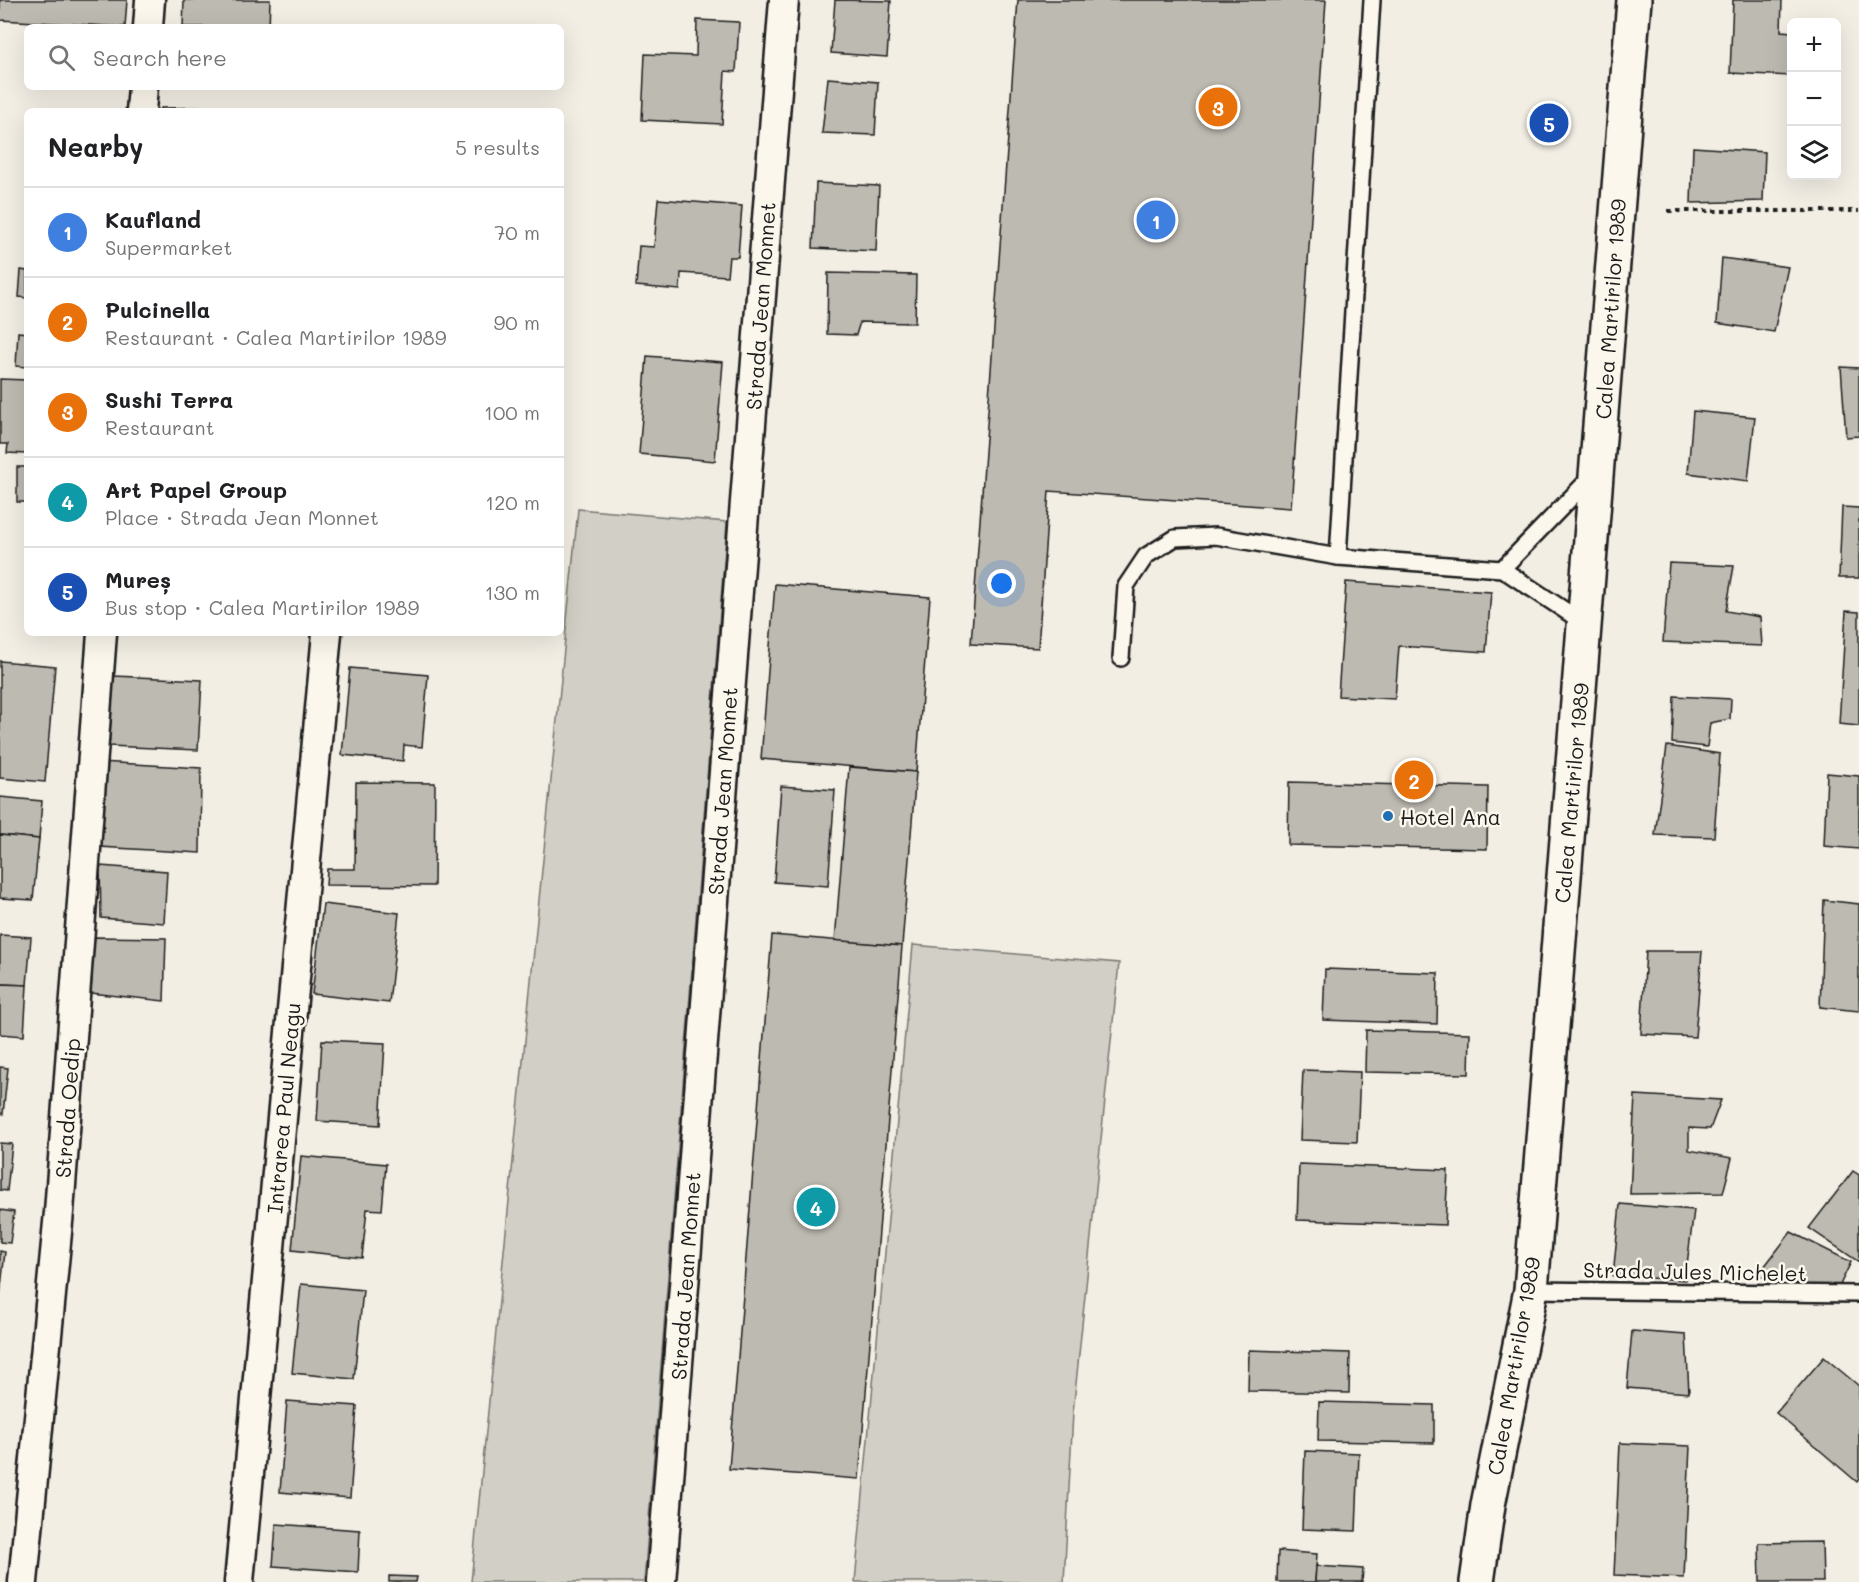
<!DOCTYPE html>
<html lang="en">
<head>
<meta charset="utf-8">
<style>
	:root { --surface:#fff; --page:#f2f2f2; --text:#202124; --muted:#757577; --line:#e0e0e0; --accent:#1f6fb2 }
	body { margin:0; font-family:Mali,sans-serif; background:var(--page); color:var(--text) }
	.controls { position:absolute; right:18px; top:18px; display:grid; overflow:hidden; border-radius:9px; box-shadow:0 6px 24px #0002 }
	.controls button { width:54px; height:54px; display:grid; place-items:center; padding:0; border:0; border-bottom:2px solid var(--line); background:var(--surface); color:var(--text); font:30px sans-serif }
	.you { position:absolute; left:1002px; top:584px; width:21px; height:21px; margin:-15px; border:4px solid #fff; border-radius:50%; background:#1a73e8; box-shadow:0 0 0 9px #1a73e833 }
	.badge { display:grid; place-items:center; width:39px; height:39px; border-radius:50%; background:var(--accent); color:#fff; font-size:20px; font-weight:700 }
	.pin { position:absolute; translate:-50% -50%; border:3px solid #fff; box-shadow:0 2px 6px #0006 }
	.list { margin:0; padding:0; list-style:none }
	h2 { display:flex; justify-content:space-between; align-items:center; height:78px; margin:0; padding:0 24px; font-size:26px }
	h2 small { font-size:20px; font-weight:400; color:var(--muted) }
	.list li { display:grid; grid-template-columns:39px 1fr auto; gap:18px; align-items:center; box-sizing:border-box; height:90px; padding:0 24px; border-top:2px solid var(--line) }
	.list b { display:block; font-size:22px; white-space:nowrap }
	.list p { margin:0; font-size:20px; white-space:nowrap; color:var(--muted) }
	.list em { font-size:20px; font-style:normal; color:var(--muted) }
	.icon { flex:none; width:33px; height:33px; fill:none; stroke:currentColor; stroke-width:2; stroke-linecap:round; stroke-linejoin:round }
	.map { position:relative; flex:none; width:1859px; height:1582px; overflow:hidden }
	.search { position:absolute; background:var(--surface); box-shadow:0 6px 24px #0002; left:24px; top:24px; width:540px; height:66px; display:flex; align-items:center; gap:15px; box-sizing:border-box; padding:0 21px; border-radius:9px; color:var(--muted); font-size:22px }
	.panel { position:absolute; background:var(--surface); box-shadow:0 6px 24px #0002; left:24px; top:108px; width:540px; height:528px; border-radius:9px }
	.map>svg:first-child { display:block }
</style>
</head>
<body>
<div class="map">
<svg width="1859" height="1582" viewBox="0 0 1859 1582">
	<rect width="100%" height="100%" fill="#f2eee4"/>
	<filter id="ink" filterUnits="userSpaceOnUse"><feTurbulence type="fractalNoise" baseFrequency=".0167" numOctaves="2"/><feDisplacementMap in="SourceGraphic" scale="12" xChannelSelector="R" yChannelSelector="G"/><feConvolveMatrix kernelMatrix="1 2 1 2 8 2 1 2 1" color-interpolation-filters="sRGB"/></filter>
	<g filter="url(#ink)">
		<g fill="#d2cfc6" stroke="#777671" stroke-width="1.5">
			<polygon points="578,509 727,522 644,1582 471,1582"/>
			<polygon points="913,945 1119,963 1073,1413 1064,1582 855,1582"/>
		</g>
		<g fill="#bdbab1" stroke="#1c1c1c" stroke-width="1.5">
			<polygon points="0,0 127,0 125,27 0,20"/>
			<polygon points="184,0 270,0 269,27 183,27"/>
			<polygon points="835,0 891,1 887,57 831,53"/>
			<polygon points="1018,0 1326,0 1291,508 1049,491 1038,648 971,644"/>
			<polygon points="1733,0 1782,0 1781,31 1792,32 1792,76 1730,73"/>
			<polygon points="697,20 739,22 736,72 725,71 722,124 642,120 645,54 696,56"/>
			<polygon points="828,78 878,82 875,135 822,133"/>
			<polygon points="227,107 227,111 161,111 161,108"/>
			<polygon points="1693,147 1765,152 1763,201 1691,203"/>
			<polygon points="816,183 879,186 876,251 813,248"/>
			<polygon points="658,199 742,206 738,257 729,257 727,276 681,273 680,290 636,286 639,246 654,247"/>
			<polygon points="1722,258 1788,267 1774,332 1717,323"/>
			<polygon points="21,270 27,271 27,298 19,297"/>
			<polygon points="828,273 916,275 915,323 860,322 856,335 827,334"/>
			<polygon points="18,332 27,333 27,367 16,366"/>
			<polygon points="647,356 723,362 715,461 639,454"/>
			<polygon points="1841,367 1859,368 1859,436 1846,437"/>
			<polygon points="0,379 27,380 27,454 7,453 8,444 0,444"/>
			<polygon points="1693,411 1755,417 1748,481 1688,473"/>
			<rect x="17" y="467" width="10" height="35"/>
			<polygon points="1842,507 1859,508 1859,578 1839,578"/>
			<polygon points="1669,563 1734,566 1726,611 1760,617 1762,646 1663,642"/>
			<polygon points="1346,582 1491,592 1486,652 1399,646 1395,699 1338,696"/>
			<polygon points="775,584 930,597 916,772 761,759"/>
			<polygon points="1846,611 1859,612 1859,726 1839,724"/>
			<polygon points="0,661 55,666 45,782 0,778"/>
			<polygon points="350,668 428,675 422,747 404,745 403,761 342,755"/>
			<polygon points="114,676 202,680 198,750 109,746"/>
			<polygon points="1674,696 1731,699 1730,719 1710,723 1707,747 1672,743"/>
			<polygon points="1667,746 1720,754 1714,837 1655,835"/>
			<polygon points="100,762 201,768 200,853 99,847"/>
			<polygon points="849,767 916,772 902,946 835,941"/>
			<polygon points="1827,773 1859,776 1859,849 1824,846"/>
			<polygon points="356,782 435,783 434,886 326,885 327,869 355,869"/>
			<polygon points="1289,782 1488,787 1487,849 1288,845"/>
			<polygon points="781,786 835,790 828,886 774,882"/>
			<polygon points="0,797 42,801 39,839 0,835"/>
			<polygon points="0,835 39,839 33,900 0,898"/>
			<polygon points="100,866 167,871 164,923 101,918"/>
			<polygon points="1824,900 1859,904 1859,1011 1820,1007"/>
			<polygon points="323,904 399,913 389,1003 312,994"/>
			<polygon points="0,935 31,937 27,985 0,984"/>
			<polygon points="772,935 902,946 859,1479 729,1469"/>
			<polygon points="94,937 166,938 164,1001 91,993"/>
			<polygon points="1646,951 1702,951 1695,1037 1641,1034"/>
			<polygon points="1325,969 1438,973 1437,1024 1323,1020"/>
			<polygon points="0,984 27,985 24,1036 0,1034"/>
			<polygon points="1366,1030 1470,1033 1469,1074 1365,1072"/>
			<polygon points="322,1040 385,1043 380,1125 317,1121"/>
			<polygon points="0,1067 8,1068 3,1114 0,1113"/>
			<polygon points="1303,1070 1360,1072 1357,1142 1300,1140"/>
			<polygon points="1635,1095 1721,1100 1710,1129 1689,1128 1689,1150 1732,1158 1723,1193 1630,1194"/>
			<polygon points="0,1143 12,1144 7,1191 0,1190"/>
			<polygon points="301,1156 386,1164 382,1210 367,1209 362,1258 292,1250"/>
			<polygon points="1299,1164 1448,1170 1445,1225 1297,1220"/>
			<polygon points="1853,1171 1859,1175 1859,1262 1809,1228"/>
			<polygon points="1620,1204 1694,1210 1685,1280 1613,1276"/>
			<polygon points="0,1210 14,1212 10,1243 0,1242"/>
			<polygon points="1791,1232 1851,1262 1837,1291 1757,1276"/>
			<polygon points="0,1251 5,1252 0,1296"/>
			<polygon points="301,1284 363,1290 354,1379 292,1373"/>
			<polygon points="1632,1331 1686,1335 1689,1393 1627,1388"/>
			<polygon points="1249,1350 1350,1353 1349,1393 1248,1391"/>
			<polygon points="1824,1357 1859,1386 1859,1479 1857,1482 1776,1413"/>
			<polygon points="287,1401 357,1406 350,1498 280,1492"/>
			<polygon points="1319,1402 1434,1405 1434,1443 1318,1441"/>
			<polygon points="1620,1443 1690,1446 1684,1578 1614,1575"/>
			<polygon points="1305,1451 1359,1453 1356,1531 1302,1529"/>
			<polygon points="276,1524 360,1530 358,1572 273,1566"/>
			<polygon points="1822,1542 1823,1582 1760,1582 1759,1543"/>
			<polygon points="1278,1551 1317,1554 1315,1582 1277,1582"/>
			<polygon points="1316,1566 1363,1569 1362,1582 1315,1582"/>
			<polygon points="389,1576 417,1577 416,1582 389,1582"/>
		</g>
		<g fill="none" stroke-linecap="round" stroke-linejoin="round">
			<defs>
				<g id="lane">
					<polyline points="1338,557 1372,0"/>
					<polyline points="1502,569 1592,476"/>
					<polyline points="1121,658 1126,586 1146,556 1175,538 1216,536 1338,557 1502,569 1584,623"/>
					<polyline points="1531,1290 1859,1294"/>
				</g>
				<g id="street">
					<polyline points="148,27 150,0"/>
					<polyline points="141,111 143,87"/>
					<polyline points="23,1582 59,1212 102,633"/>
					<polyline points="239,1582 327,633"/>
					<polyline points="661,1582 784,0"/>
				</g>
				<polyline id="secondary" points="1477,1582 1488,1505 1531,1290 1634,0"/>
			</defs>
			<use href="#lane" stroke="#1c1c1c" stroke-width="20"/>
			<use href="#street" stroke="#1c1c1c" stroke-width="33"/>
			<use href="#secondary" stroke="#1c1c1c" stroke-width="38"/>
			<polyline stroke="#1c1c1c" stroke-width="4" stroke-dasharray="4.5 4.5" stroke-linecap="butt" points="1668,211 1859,211"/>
			<use href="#lane" stroke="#fbf7ec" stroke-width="15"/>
			<use href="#street" stroke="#fbf7ec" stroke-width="28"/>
			<use href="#secondary" stroke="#fbf7ec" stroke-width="33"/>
		</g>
	</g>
	<circle fill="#1f6fb2" stroke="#fbf7ec" stroke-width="2" cx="1388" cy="816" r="6"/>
	<g text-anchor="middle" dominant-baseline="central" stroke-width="5" stroke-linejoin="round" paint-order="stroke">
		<g font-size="21" fill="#1c1c1c" stroke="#fbf7ec">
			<text transform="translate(760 306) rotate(-86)">Strada Jean Monnet</text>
			<text transform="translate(1610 309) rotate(-86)">Calea Martirilor 1989</text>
			<text transform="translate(722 791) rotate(-86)">Strada Jean Monnet</text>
			<text transform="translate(1571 793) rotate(-85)">Calea Martirilor 1989</text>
			<text transform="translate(67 1108) rotate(-86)">Strada Oedip</text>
			<text transform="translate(283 1108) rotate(-85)">Intrarea Paul Neagu</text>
			<text transform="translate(1695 1271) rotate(1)">Strada Jules Michelet</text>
			<text transform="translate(685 1276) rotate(-86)">Strada Jean Monnet</text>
			<text transform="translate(1513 1366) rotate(-80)">Calea Martirilor 1989</text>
		</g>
		<g font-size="21" fill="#1c1c1c" stroke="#fbf7ec" text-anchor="start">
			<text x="1400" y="816">Hotel Ana</text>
		</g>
	</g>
</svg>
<div class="controls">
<button>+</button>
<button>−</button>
<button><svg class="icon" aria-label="layers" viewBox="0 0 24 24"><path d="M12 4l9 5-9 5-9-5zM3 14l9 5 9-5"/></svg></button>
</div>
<div class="you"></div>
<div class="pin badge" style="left:1156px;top:220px;background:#3f7fe0">1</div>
<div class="pin badge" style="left:1414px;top:780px;background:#e8710a">2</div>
<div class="pin badge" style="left:1218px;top:107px;background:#e8710a">3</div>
<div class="pin badge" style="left:816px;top:1207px;background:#0f9aa8">4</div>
<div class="pin badge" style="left:1549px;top:123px;background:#1a4fb4">5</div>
<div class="search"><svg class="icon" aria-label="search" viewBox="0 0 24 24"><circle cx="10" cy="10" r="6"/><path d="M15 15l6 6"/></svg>Search here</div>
<section class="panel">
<h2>Nearby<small>5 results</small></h2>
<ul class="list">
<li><span class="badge" style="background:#3f7fe0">1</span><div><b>Kaufland</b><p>Supermarket</p></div><em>70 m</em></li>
<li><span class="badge" style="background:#e8710a">2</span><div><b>Pulcinella</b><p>Restaurant · Calea Martirilor 1989</p></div><em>90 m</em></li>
<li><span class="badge" style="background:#e8710a">3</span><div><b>Sushi Terra</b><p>Restaurant</p></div><em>100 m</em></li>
<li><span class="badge" style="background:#0f9aa8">4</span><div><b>Art Papel Group</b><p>Place · Strada Jean Monnet</p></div><em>120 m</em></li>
<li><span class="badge" style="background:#1a4fb4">5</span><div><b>Mureș</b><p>Bus stop · Calea Martirilor 1989</p></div><em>130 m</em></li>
</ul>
</section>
</div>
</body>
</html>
